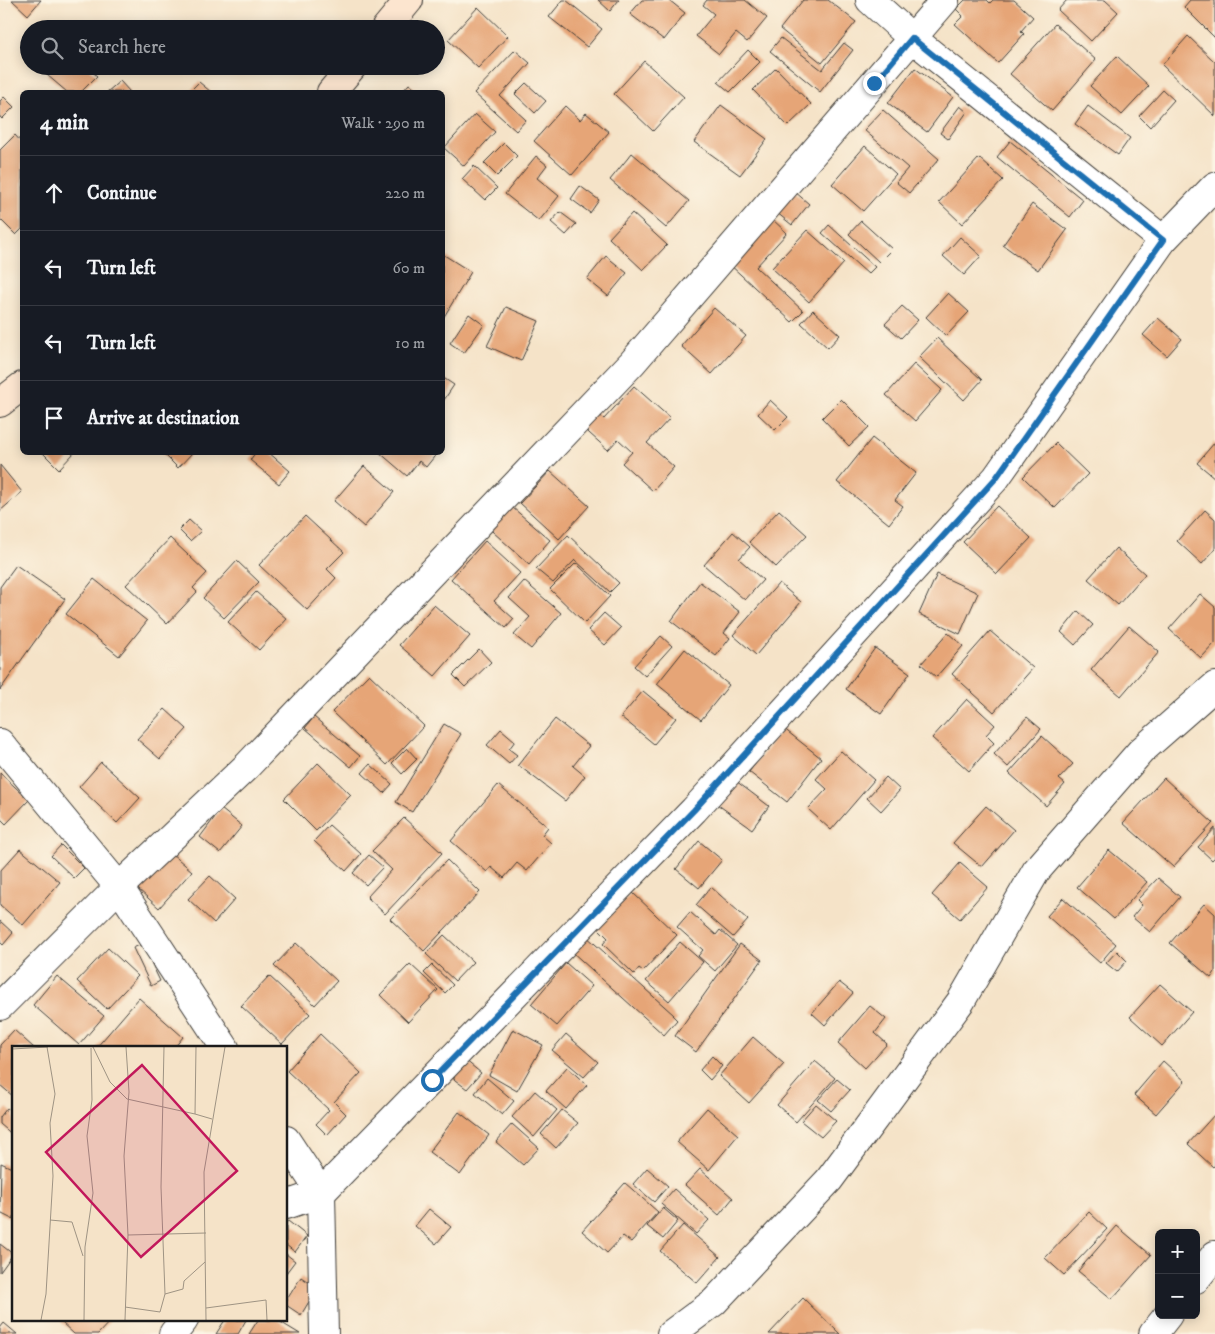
<!DOCTYPE html>
<html lang="en">
<head>
<meta charset="utf-8">
<style>
	:root { --surface:#171b24; --page:#242831; --text:#f1f3f6; --muted:#9ea1a6; --line:#363941 }
	body { margin:0; font-family:"IM FELL DW Pica",serif; background:var(--page); color:var(--text) }
	.controls { position:absolute; right:15px; bottom:15px; display:grid; overflow:hidden; border-radius:8px; box-shadow:0 2px 12px #0003 }
	.controls button { width:45px; height:45px; display:grid; place-items:center; padding:0; border:0; border-bottom:1px solid var(--line); background:var(--surface); color:var(--text); font:25px sans-serif }
	.stop { position:absolute; width:15px; height:15px; margin:-11px; border:4px solid #1f6fb2; border-radius:50%; background:#fff }
	.stop.end { background:#1f6fb2; border-color:#fff; box-shadow:0 1px 5px #0008 }
	.list { margin:0; padding:0; list-style:none }
	h2 { display:flex; justify-content:space-between; align-items:center; height:65px; margin:0; padding:0 20px; font-size:21px }
	h2 small { font-size:16px; font-weight:400; color:var(--muted) }
	.list li { display:grid; grid-template-columns:32px 1fr auto; gap:15px; align-items:center; box-sizing:border-box; height:75px; padding:0 20px; border-top:1px solid var(--line) }
	.list b { display:block; font-size:19px; white-space:nowrap }
	.list em { font-size:16px; font-style:normal; color:var(--muted) }
	.icon { flex:none; width:28px; height:28px; fill:none; stroke:currentColor; stroke-width:2; stroke-linecap:round; stroke-linejoin:round }
	.map { position:relative; flex:none; width:1215px; height:1334px; overflow:hidden }
	.search { position:absolute; background:var(--surface); box-shadow:0 2px 12px #0003; left:20px; top:20px; width:425px; height:55px; display:flex; align-items:center; gap:12px; box-sizing:border-box; padding:0 18px; border-radius:28px; color:var(--muted); font-size:19px }
	.panel { position:absolute; background:var(--surface); box-shadow:0 2px 12px #0003; left:20px; top:90px; width:425px; height:365px; border-radius:8px }
	.map>svg:first-child { display:block }
</style>
</head>
<body>
<div class="map">
<svg width="1215" height="1334" viewBox="0 0 1215 1334">
	<rect width="100%" height="100%" fill="#fcf5e5"/>
	<filter id="ink" filterUnits="userSpaceOnUse"><feTurbulence type="fractalNoise" baseFrequency=".02" numOctaves="2"/><feDisplacementMap in="SourceGraphic" scale="10" xChannelSelector="R" yChannelSelector="G"/><feConvolveMatrix kernelMatrix="1 2 1 2 8 2 1 2 1" color-interpolation-filters="sRGB"/></filter>
	<filter id="wash" filterUnits="userSpaceOnUse"><feTurbulence type="fractalNoise" baseFrequency=".0096" numOctaves="4" result="noise"/><feDisplacementMap in="SourceGraphic" scale="20" xChannelSelector="R" yChannelSelector="G"/><feGaussianBlur stdDeviation="1.12" result="paint"/><feColorMatrix in="noise" values="0 0 0 0 0 0 0 0 0 0 0 0 0 0 0 0 0 1.4 0 .05"/><feComposite in="paint" operator="in"/></filter>
	<g filter="url(#wash)">
		<rect width="100%" height="100%" fill="#f5e3c8"/>
		<g id="blocks">
			<g fill="#e6a577">
				<polygon points="12,0 41,0 28,15"/>
				<polygon points="563,0 566,0 602,29 587,47 549,17"/>
				<polygon points="598,0 619,0 610,11"/>
				<polygon points="642,0 669,0 685,13 664,40 630,14"/>
				<polygon points="707,0 745,0 767,18 747,42 736,33 719,54 696,36 714,14 703,5"/>
				<polygon points="803,0 828,0 856,22 822,63 780,29"/>
				<polygon points="965,0 987,0 990,3 993,0 1014,0 1033,17 1021,31 1024,34 998,63 955,24 963,16 956,9"/>
				<polygon points="1067,0 1105,0 1118,12 1091,41 1058,10"/>
				<polygon points="1190,0 1215,0 1215,38 1184,7"/>
				<polygon points="478,7 508,36 478,68 448,40"/>
				<polygon points="1055,24 1096,60 1052,111 1010,74"/>
				<polygon points="1188,36 1215,62 1215,116 1162,65"/>
				<polygon points="781,38 822,70 844,43 853,50 820,92 770,51"/>
				<polygon points="515,50 530,63 500,96 526,120 516,131 474,93"/>
				<polygon points="748,50 760,62 730,92 718,82"/>
				<polygon points="1117,56 1149,86 1122,115 1090,86"/>
				<polygon points="644,61 684,97 653,131 614,94"/>
				<polygon points="55,66 86,66 97,76 81,92 67,92 47,75"/>
				<polygon points="776,68 811,104 788,126 753,90"/>
				<polygon points="915,68 953,97 927,132 888,103"/>
				<polygon points="120,81 130,92 107,92"/>
				<polygon points="199,82 211,92 189,92"/>
				<polygon points="526,83 546,101 535,113 515,94"/>
				<polygon points="409,84 419,92 402,92"/>
				<polygon points="1163,90 1174,100 1150,127 1139,116"/>
				<polygon points="4,97 14,107 2,119 0,117 0,101"/>
				<polygon points="721,105 767,139 740,175 694,142"/>
				<polygon points="565,106 580,120 586,113 609,132 572,175 534,141"/>
				<polygon points="960,106 967,112 948,139 940,133"/>
				<polygon points="1088,106 1130,138 1118,155 1075,124"/>
				<polygon points="883,110 939,159 909,193 896,182 908,168 864,130"/>
				<polygon points="475,114 495,132 464,166 444,148"/>
				<polygon points="15,135 22,143 22,229 16,235 0,219 0,150"/>
				<polygon points="1010,141 1083,200 1070,217 997,157"/>
				<polygon points="504,143 517,156 497,176 484,163"/>
				<polygon points="865,146 896,174 863,211 832,184"/>
				<polygon points="632,153 689,201 666,228 610,180"/>
				<polygon points="536,156 547,165 537,178 559,196 539,221 505,194"/>
				<polygon points="979,158 1003,180 962,224 939,202"/>
				<polygon points="474,166 497,188 485,200 462,179"/>
				<polygon points="580,186 599,200 590,213 571,199"/>
				<polygon points="794,191 809,204 792,225 776,212"/>
				<polygon points="1032,204 1067,230 1038,270 1003,245"/>
				<polygon points="560,212 576,224 566,235 551,222"/>
				<polygon points="632,213 667,245 643,270 609,238"/>
				<polygon points="771,218 787,233 756,267 803,311 792,322 728,263"/>
				<polygon points="861,221 892,249 879,262 849,234"/>
				<polygon points="829,225 875,267 868,274 822,233"/>
				<polygon points="807,230 844,263 809,302 772,268"/>
				<polygon points="960,237 981,256 964,275 943,256"/>
				<polygon points="444,255 471,272 442,320 442,258"/>
				<polygon points="606,256 627,273 608,296 587,279"/>
				<polygon points="948,293 969,312 946,336 926,317"/>
				<polygon points="902,306 918,320 901,338 885,324"/>
				<polygon points="506,307 539,321 521,361 487,346"/>
				<polygon points="714,308 746,336 712,374 681,346"/>
				<polygon points="813,310 840,335 828,348 801,323"/>
				<polygon points="469,314 484,325 464,353 450,343"/>
				<polygon points="1158,318 1182,339 1167,356 1143,335"/>
				<polygon points="937,338 982,380 964,400 919,357"/>
				<polygon points="914,364 942,390 915,421 886,395"/>
				<polygon points="442,377 454,385 442,403"/>
				<polygon points="634,386 670,418 647,443 674,467 653,491 622,463 632,452 618,439 608,450 580,425 594,410 604,419"/>
				<polygon points="841,399 869,427 849,446 822,418"/>
				<polygon points="770,400 788,417 775,430 758,414"/>
				<polygon points="872,438 916,473 895,500 903,506 889,524 837,482"/>
				<polygon points="1215,442 1215,478 1197,463"/>
				<polygon points="1056,443 1088,474 1055,508 1023,477"/>
				<polygon points="42,452 75,452 59,469"/>
				<polygon points="162,452 193,452 178,468"/>
				<polygon points="256,452 268,452 290,471 279,484 250,460"/>
				<polygon points="379,452 438,452 426,467 419,461 407,476"/>
				<polygon points="0,465 22,492 0,511"/>
				<polygon points="364,466 394,492 364,527 334,501"/>
				<polygon points="550,471 589,506 559,539 520,503"/>
				<polygon points="505,501 550,540 529,564 484,524"/>
				<polygon points="997,506 1031,538 997,574 963,542"/>
				<polygon points="779,510 807,535 776,567 749,542"/>
				<polygon points="1205,510 1215,519 1215,549 1202,564 1177,541"/>
				<polygon points="305,516 344,552 327,569 336,578 307,610 259,565"/>
				<polygon points="189,520 201,531 190,541 179,530"/>
				<polygon points="733,532 750,547 739,559 763,580 745,600 704,565"/>
				<polygon points="568,535 619,583 610,592 575,560 553,583 536,569"/>
				<polygon points="170,538 207,573 193,588 197,592 167,624 126,585"/>
				<polygon points="485,541 520,573 494,601 514,619 506,628 451,579"/>
				<polygon points="1116,548 1145,574 1118,605 1088,579"/>
				<polygon points="237,561 259,582 224,618 203,598"/>
				<polygon points="576,563 610,596 585,623 550,589"/>
				<polygon points="16,565 65,599 0,690 0,587"/>
				<polygon points="937,574 978,593 960,634 919,614"/>
				<polygon points="94,579 147,621 119,656 66,614"/>
				<polygon points="524,581 561,613 531,649 514,635 530,617 509,598"/>
				<polygon points="700,582 740,612 724,633 730,638 716,656 671,621"/>
				<polygon points="779,583 801,602 756,655 733,635"/>
				<polygon points="256,592 287,619 259,650 228,622"/>
				<polygon points="1200,594 1215,607 1215,643 1201,658 1169,629"/>
				<polygon points="434,605 470,636 435,676 399,645"/>
				<polygon points="1078,611 1093,625 1075,645 1061,632"/>
				<polygon points="604,613 621,628 605,645 588,630"/>
				<polygon points="1129,626 1159,652 1121,696 1091,670"/>
				<polygon points="990,631 1033,668 994,712 952,674"/>
				<polygon points="948,633 963,646 936,677 921,664"/>
				<polygon points="661,636 672,646 645,676 634,666"/>
				<polygon points="875,648 910,673 881,714 846,689"/>
				<polygon points="479,649 491,662 465,687 453,675"/>
				<polygon points="685,649 729,685 701,720 657,684"/>
				<polygon points="369,674 424,726 387,765 332,712"/>
				<polygon points="643,691 676,718 654,744 621,717"/>
				<polygon points="967,699 995,725 986,735 994,743 969,771 932,738"/>
				<polygon points="165,709 187,729 160,759 137,739"/>
				<polygon points="314,717 360,756 351,767 305,728"/>
				<polygon points="1027,717 1041,729 1008,767 994,754"/>
				<polygon points="555,719 589,746 573,766 585,776 565,801 518,765"/>
				<polygon points="444,724 461,734 412,812 396,802"/>
				<polygon points="783,728 821,758 787,802 749,772"/>
				<polygon points="501,729 515,741 509,749 517,755 509,764 487,745"/>
				<polygon points="1042,736 1073,764 1059,779 1065,784 1046,806 1009,773"/>
				<polygon points="407,748 417,759 402,774 392,763"/>
				<polygon points="841,751 874,780 831,830 808,809 827,789 816,779"/>
				<polygon points="101,762 140,798 117,823 79,787"/>
				<polygon points="318,763 351,795 316,831 284,799"/>
				<polygon points="370,764 392,784 384,793 362,773"/>
				<polygon points="0,773 29,800 6,824 0,818"/>
				<polygon points="886,777 900,790 881,811 867,798"/>
				<polygon points="732,778 769,806 752,829 714,802"/>
				<polygon points="1164,778 1213,823 1173,867 1123,823"/>
				<polygon points="498,785 548,827 542,835 551,843 527,871 517,863 504,878 491,867 487,872 451,841"/>
				<polygon points="986,806 1014,830 982,867 953,843"/>
				<polygon points="221,809 242,826 220,853 200,837"/>
				<polygon points="404,818 442,853 385,914 367,897 392,870 372,851"/>
				<polygon points="329,825 361,854 346,871 314,841"/>
				<polygon points="1215,828 1215,857 1212,860 1198,847"/>
				<polygon points="699,841 722,860 699,888 676,869"/>
				<polygon points="61,845 84,868 74,878 51,856"/>
				<polygon points="20,849 60,882 23,925 0,905 0,871"/>
				<polygon points="1109,850 1147,882 1114,919 1077,887"/>
				<polygon points="171,853 192,871 159,908 138,889"/>
				<polygon points="369,855 383,867 366,885 353,873"/>
				<polygon points="447,860 480,892 424,951 390,919"/>
				<polygon points="960,863 988,887 960,919 932,895"/>
				<polygon points="210,876 235,899 214,923 188,899"/>
				<polygon points="1158,878 1180,897 1150,932 1132,917 1142,905 1137,900"/>
				<polygon points="711,887 748,920 733,937 696,905"/>
				<polygon points="632,892 677,935 643,971 639,968 634,974 603,944 608,938 598,928"/>
				<polygon points="1063,898 1116,944 1100,963 1047,916"/>
				<polygon points="1204,904 1215,914 1215,972 1211,978 1170,943"/>
				<polygon points="690,912 716,935 720,930 737,945 715,971 698,956 703,950 677,927"/>
				<polygon points="0,921 13,933 3,945 0,942"/>
				<polygon points="444,935 473,962 455,981 426,954"/>
				<polygon points="585,935 674,1015 673,1016 677,1020 664,1035 571,951"/>
				<polygon points="680,942 703,962 669,1001 646,981"/>
				<polygon points="296,943 337,981 315,1005 274,966"/>
				<polygon points="142,944 160,981 151,986 133,948"/>
				<polygon points="740,944 762,960 696,1052 675,1036"/>
				<polygon points="108,948 138,976 107,1009 77,981"/>
				<polygon points="1117,951 1127,961 1117,972 1106,963"/>
				<polygon points="566,963 592,986 557,1026 531,1004"/>
				<polygon points="410,964 438,990 408,1022 380,995"/>
				<polygon points="432,965 453,985 445,993 424,973"/>
				<polygon points="57,976 104,1016 79,1045 33,1005"/>
				<polygon points="269,976 310,1014 282,1044 241,1006"/>
				<polygon points="839,982 853,993 825,1025 812,1013"/>
				<polygon points="1160,984 1192,1012 1162,1046 1130,1017"/>
				<polygon points="139,998 183,1037 174,1048 96,1048"/>
				<polygon points="870,1006 886,1019 875,1033 887,1044 865,1068 838,1043"/>
				<polygon points="513,1029 543,1045 517,1091 489,1075"/>
				<polygon points="14,1030 34,1048 14,1048 14,1097 0,1085 0,1045"/>
				<polygon points="320,1034 361,1073 334,1102 346,1114 327,1135 316,1124 329,1110 287,1071"/>
				<polygon points="566,1034 598,1062 584,1077 552,1050"/>
				<polygon points="753,1037 784,1064 749,1103 719,1076"/>
				<polygon points="712,1056 722,1066 710,1080 700,1070"/>
				<polygon points="465,1060 481,1073 467,1089 451,1077"/>
				<polygon points="815,1061 835,1078 796,1122 777,1105"/>
				<polygon points="1163,1061 1185,1081 1156,1114 1134,1095"/>
				<polygon points="567,1067 587,1085 566,1109 546,1091"/>
				<polygon points="487,1078 514,1101 502,1115 475,1093"/>
				<polygon points="837,1079 850,1090 831,1111 818,1100"/>
				<polygon points="535,1091 557,1110 534,1137 512,1117"/>
				<polygon points="816,1104 836,1121 821,1137 801,1121"/>
				<polygon points="7,1108 14,1114 14,1136 0,1124 0,1117"/>
				<polygon points="707,1108 738,1135 709,1170 677,1142"/>
				<polygon points="562,1110 578,1123 556,1148 541,1134"/>
				<polygon points="459,1112 489,1135 460,1175 429,1152"/>
				<polygon points="1215,1114 1215,1165 1213,1167 1188,1144"/>
				<polygon points="512,1124 539,1148 523,1165 496,1142"/>
				<polygon points="1,1163 14,1169 14,1220 0,1213"/>
				<polygon points="647,1168 668,1186 654,1202 633,1184"/>
				<polygon points="700,1169 733,1198 719,1215 685,1185"/>
				<polygon points="625,1183 658,1212 631,1242 623,1236 607,1253 582,1231"/>
				<polygon points="674,1189 709,1220 696,1234 661,1204"/>
				<polygon points="663,1208 678,1221 663,1239 647,1226"/>
				<polygon points="429,1209 451,1227 436,1244 415,1226"/>
				<polygon points="1089,1212 1107,1229 1064,1275 1045,1258"/>
				<polygon points="288,1221 307,1236 295,1252 286,1245 286,1223"/>
				<polygon points="683,1225 720,1257 697,1283 660,1251"/>
				<polygon points="1117,1226 1151,1255 1112,1299 1078,1271"/>
				<polygon points="0,1244 13,1254 0,1272"/>
				<polygon points="286,1254 295,1261 286,1273"/>
				<polygon points="301,1277 317,1288 301,1315 286,1305 286,1301"/>
				<polygon points="803,1298 840,1334 769,1334"/>
				<polygon points="62,1320 111,1320 98,1334 74,1334 61,1322"/>
				<polygon points="225,1320 246,1320 238,1334 216,1334"/>
				<polygon points="258,1320 277,1320 300,1334 249,1334"/>
				<polygon points="4,1323 17,1334 0,1334 0,1328"/>
			</g>
		</g>
	</g>
	<g filter="url(#ink)">
		<use href="#blocks" fill-opacity="0" stroke="#3d3a36" stroke-width="1"/>
		<g fill="none" stroke-linecap="round" stroke-linejoin="round">
			<defs>
				<g id="minor">
					<polyline points="870,0 912,38 1163,240"/>
					<polyline points="0,743 119,887 225,1048"/>
					<polyline points="0,1006 119,887 247,766 632,363 945,0"/>
					<polyline points="286,1140 321,1193 324,1334"/>
					<polyline points="286,1205 321,1193 694,810 996,478 1163,240 1215,186"/>
					<polyline points="1196,1279 1215,1255"/>
					<polyline points="173,1334 184,1320"/>
					<polyline points="671,1334 714,1302 829,1180 961,1001 1036,871 1141,751 1215,686"/>
					<polyline points="1153,1334 1168,1315"/>
				</g>
				<g id="secondary">
					<polyline points="385,29 409,0"/>
					<polyline points="331,92 353,66"/>
					<polyline points="0,403 22,386"/>
				</g>
			</defs>
			<use href="#minor" stroke="#3d3a36" stroke-width="30"/>
			<use href="#secondary" stroke="#3d3a36" stroke-width="30"/>
			<use href="#minor" stroke="#fff" stroke-width="28"/>
			<use href="#secondary" stroke="#fce5cf" stroke-width="28"/>
		</g>
	</g>
	<g fill="none" stroke-linecap="round" stroke-linejoin="round" filter="url(#ink)">
		<polyline stroke="#1f6fb2" stroke-width="6" points="432,1080 694,810 996,478 1163,240 912,38 874,83"/>
	</g>
	<g transform="translate(12 1046)">
		<rect width="275" height="275" fill="#f5e3c8"/>
		<path fill="none" stroke="#9e9383" stroke-width="1" d="M81 1 98 36 115 53 183 68 184 1M0 3 36 1M183 68 200 73M38 174 60 176 71 210M116 189 194 187M153 248 171 243 172 235 193 216M113 261 148 266 153 248 149 141 152 1M194 262 254 254 255 274M29 274 34 248 41 130 38 77 43 48 35 1M72 274 73 201 81 147 75 90 80 54 79 2M113 274 116 189 112 110 117 46 114 1M194 274 192 126 213 1"/>
		<path fill="#c2185b" fill-opacity="0.15" stroke="#c2185b" stroke-width="2.5" d="M130 19 225 125 129 211 34 106Z"/>
		<rect width="275" height="275" fill="none" stroke="#1c1c1c" stroke-width="2.5"/>
	</g>
</svg>
<div class="controls">
<button>+</button>
<button>−</button>
</div>
<div class="stop" style="left:432px;top:1080px"></div>
<div class="stop end" style="left:874px;top:83px"></div>
<div class="search"><svg class="icon" aria-label="search" viewBox="0 0 24 24"><circle cx="10" cy="10" r="6"/><path d="M15 15l6 6"/></svg>Search here</div>
<section class="panel">
<h2>4 min<small>Walk · 290 m</small></h2>
<ul class="list">
<li><svg class="icon" aria-label="ahead" viewBox="0 0 24 24"><path d="M12 20V5M6 11l6-6 6 6"/></svg><div><b>Continue</b></div><em>220 m</em></li>
<li><svg class="icon" aria-label="left" viewBox="0 0 24 24"><path d="M17 20v-9H6M10 6l-5 5 5 5"/></svg><div><b>Turn left</b></div><em>60 m</em></li>
<li><svg class="icon" aria-label="left" viewBox="0 0 24 24"><path d="M17 20v-9H6M10 6l-5 5 5 5"/></svg><div><b>Turn left</b></div><em>10 m</em></li>
<li><svg class="icon" aria-label="arrive" viewBox="0 0 24 24"><path d="M6 21V4h12l-3 4 3 4H6"/></svg><div><b>Arrive at destination</b></div></li>
</ul>
</section>
</div>
</body>
</html>
